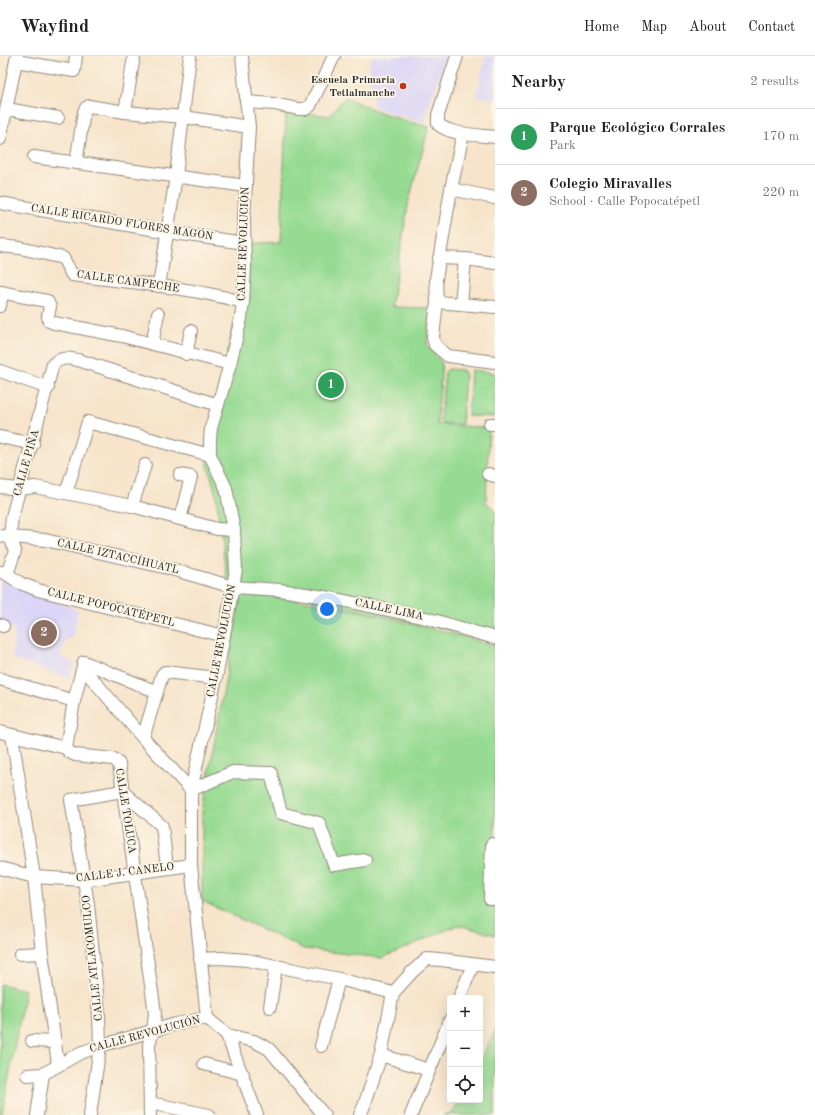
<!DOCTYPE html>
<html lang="en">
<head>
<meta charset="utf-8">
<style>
	:root { --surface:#fff; --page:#f2f2f2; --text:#202124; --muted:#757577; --line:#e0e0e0; --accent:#c8321e }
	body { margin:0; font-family:"Old Standard TT",serif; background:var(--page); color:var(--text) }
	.controls { position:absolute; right:12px; bottom:12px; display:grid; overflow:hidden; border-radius:4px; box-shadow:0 4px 16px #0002 }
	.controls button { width:36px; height:36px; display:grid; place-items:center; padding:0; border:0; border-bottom:1px solid var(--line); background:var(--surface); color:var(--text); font:20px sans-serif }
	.you { position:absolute; left:327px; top:553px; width:14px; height:14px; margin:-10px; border:3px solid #fff; border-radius:50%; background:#1a73e8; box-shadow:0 0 0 6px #1a73e833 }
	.badge { display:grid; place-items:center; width:26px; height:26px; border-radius:50%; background:var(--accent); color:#fff; font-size:13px; font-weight:700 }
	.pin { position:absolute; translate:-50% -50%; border:2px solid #fff; box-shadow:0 1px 4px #0006 }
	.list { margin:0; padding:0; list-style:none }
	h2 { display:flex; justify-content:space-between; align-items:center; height:52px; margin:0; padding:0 16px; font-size:17px }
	h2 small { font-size:13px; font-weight:400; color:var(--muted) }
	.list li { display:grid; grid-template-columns:26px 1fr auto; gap:12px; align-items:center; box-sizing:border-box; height:56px; padding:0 16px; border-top:1px solid var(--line) }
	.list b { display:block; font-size:15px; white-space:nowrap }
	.list p { margin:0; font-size:13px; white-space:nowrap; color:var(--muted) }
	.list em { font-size:13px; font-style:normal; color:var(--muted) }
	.icon { flex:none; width:22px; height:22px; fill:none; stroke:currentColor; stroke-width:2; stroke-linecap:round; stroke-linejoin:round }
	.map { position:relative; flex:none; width:495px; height:1059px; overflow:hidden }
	header { display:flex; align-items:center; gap:24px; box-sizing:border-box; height:56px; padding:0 20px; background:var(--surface); border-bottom:1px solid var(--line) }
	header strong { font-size:19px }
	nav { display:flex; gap:22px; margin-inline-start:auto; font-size:14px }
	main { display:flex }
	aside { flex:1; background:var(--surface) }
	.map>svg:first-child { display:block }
</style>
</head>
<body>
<header>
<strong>Wayfind</strong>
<nav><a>Home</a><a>Map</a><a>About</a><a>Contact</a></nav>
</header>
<main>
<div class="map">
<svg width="495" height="1059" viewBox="0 0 495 1059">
	<rect width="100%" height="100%" fill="#fcf5e5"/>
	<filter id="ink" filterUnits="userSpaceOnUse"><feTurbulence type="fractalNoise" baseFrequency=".025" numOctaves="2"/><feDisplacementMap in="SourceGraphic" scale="8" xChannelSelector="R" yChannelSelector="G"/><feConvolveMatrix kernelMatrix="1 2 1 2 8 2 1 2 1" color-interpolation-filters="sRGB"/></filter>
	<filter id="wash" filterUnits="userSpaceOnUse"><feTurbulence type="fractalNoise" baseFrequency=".012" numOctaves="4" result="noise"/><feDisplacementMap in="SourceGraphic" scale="16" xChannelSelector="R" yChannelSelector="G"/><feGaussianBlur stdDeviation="0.9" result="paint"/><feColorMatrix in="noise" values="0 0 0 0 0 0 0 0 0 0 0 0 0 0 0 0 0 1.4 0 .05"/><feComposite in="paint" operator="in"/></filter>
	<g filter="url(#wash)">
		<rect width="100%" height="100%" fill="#f7e4cb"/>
		<g fill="#dbd6f7">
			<polygon points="372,0 446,0 423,67 374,51 369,10"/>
			<polygon points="486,0 495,0 495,43 476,40"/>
			<polygon points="0,523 33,538 78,554 72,583 67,582 60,600 74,607 70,622 12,603 15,573 0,566"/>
		</g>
		<g fill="#97db93" stroke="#61835f">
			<path d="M345 41C372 54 400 64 429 71L409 144 391 251 430 252 427 290 442 307 437 368 489 372 486 447 495 453V588L469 578 287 538 228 532 216 439 205 399 238 248 239 188 281 186 286 54 329 60Z"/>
			<polygon points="448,313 463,314 465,317 462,368 442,367 440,365 445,316"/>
			<polygon points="471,314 495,317 495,361 468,360"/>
			<polygon points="241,538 306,545 372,558 470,582 495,591 495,879 458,869 382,902 304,893 202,845 202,755"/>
			<polygon points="0,928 25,934 2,1059 0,1059"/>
			<polygon points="495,975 495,1059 443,1059 453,1056 460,1044 480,1044 480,1004"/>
		</g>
	</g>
	<g filter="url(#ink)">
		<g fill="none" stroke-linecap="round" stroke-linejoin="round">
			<defs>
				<g id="minor">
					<path d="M457 0 438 59V68C450 79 479 79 495 81"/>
					<polyline points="16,5 74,15 76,0"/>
					<polyline points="246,46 274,48 298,53 305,53 310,50 334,0"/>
					<polyline points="7,53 58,62"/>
					<polyline points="125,56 134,0"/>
					<polyline points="463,78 451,133 436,223 437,246 433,281 435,289 448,300 495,306"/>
					<polyline points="0,83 17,0"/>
					<polyline points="34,101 246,130"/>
					<polyline points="76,107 84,56 86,52 89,50 125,56 184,61 249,71"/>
					<polyline points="451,133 495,142"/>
					<polyline points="0,147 168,176 244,187"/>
					<path d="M0 190 20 192 63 202 72 219C129 226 187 231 243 246"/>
					<polyline points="439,202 465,203 495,207"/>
					<polyline points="159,230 176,120 190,0"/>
					<polyline points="0,236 47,245 50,251 48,260 49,265 54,267 122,280 230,308"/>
					<polyline points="437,246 495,251"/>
					<polyline points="461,248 465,203"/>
					<polyline points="0,250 2,236"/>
					<polyline points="152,288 158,258"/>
					<polyline points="186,298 191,275"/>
					<polyline points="0,315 48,332"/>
					<polyline points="490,368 495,368"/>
					<polyline points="0,381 33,388"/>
					<polyline points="488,418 495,420"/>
					<polyline points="0,431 19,433 35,431 132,450 217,473 234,474"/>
					<polyline points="66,437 88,366 210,399"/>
					<polyline points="132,450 145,409"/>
					<polyline points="180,463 191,421 180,419"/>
					<polyline points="0,480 45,484 168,512 233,531 280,534 331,542 426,562 495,582"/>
					<polyline points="1,516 7,518 20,527 38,534 224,580"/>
					<path d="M7 518 15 495 10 480 12 461 53 308C61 301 68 302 78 304L218 349"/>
					<polyline points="0,569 3,570"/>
					<polyline points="84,606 89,619 143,682 191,734 233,716 271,717 281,757 319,767 334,809 365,804"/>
					<polyline points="84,606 157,636"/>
					<polyline points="0,623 74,645"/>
					<polyline points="0,676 66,692 69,696 75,699 114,703 119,708 155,957 153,975 149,988 150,1059"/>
					<polyline points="12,679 34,821 42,897 58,1008"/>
					<polyline points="143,682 162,619 165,616 216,622"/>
					<polyline points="66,692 74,645 84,606"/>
					<polyline points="122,735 162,770 167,811"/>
					<polyline points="492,788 490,843 495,843"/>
					<polyline points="0,812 34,821 84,824 191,809"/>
					<polyline points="20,898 42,897"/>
					<polyline points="200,903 220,902 247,904 339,923 393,937"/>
					<polyline points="459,942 473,909"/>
					<polyline points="270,951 276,910"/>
					<polyline points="207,962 227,979 257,1059"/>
					<polyline points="227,979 254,985 269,993 324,1059"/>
					<polyline points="32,985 55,986"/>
					<polyline points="321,990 339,923"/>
					<polyline points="381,999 429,1014"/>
					<polyline points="204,1008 243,1018"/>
					<polyline points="27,1019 43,1018"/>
					<polyline points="150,1047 209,1059"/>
					<polyline points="37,1059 43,1018 80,997 100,990 176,968 207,962 191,809 191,734 216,622 236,514 234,474 226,432 210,399 210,384 211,372 230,308 241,262 243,246 245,211 244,162 249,71 242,0"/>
					<polyline points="90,1059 100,990 99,958 88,848 71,744 122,735"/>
					<path d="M360 1059 364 1050 381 999 393 937 413 915 427 903C450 904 472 909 495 911"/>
					<polyline points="411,1059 450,964"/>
				</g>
			</defs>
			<use href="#minor" stroke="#91887b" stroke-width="14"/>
			<use href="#minor" stroke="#fff" stroke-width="12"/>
		</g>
	</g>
	<circle fill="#c8321e" stroke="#fcf5e5" stroke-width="1.5" cx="403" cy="30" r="4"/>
	<g text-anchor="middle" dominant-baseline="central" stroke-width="3.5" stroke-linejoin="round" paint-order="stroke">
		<g font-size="11" font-weight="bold" fill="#2b2b2b" stroke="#fcf5e5" text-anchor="end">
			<text x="395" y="24">Escuela Primaria<tspan x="395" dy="13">Tetlalmanche</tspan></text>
		</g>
		<g font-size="11" fill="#2b2b2b" stroke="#fcf5e5">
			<text transform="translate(122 167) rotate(9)">CALLE RICARDO FLORES MAGÓN</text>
			<text transform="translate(244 188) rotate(-88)">CALLE REVOLUCIÓN</text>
			<text transform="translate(128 226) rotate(8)">CALLE CAMPECHE</text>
			<text transform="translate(27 407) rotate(-74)">CALLE PIÑA</text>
			<text transform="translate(118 501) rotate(13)">CALLE IZTACCÍHUATL</text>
			<text transform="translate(111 552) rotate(14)">CALLE POPOCATÉPETL</text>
			<text transform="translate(389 554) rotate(12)">CALLE LIMA</text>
			<text transform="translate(222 585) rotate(-79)">CALLE REVOLUCIÓN</text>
			<text transform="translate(125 755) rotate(81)">CALLE TOLUCA</text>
			<text transform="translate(125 817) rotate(-7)">CALLE J. CANELO</text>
			<text transform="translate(93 902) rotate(-96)">CALLE ATLACOMULCO</text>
			<text transform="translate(145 979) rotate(-15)">CALLE REVOLUCIÓN</text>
		</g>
	</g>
</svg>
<div class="controls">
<button>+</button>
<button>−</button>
<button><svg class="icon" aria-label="locate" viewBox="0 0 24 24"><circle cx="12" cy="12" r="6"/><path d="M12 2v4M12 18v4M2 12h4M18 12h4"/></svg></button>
</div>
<div class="you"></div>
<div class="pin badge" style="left:331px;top:329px;background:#2e9e5b">1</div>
<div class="pin badge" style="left:44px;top:577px;background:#8d6e63">2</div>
</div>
<aside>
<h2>Nearby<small>2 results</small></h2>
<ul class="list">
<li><span class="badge" style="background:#2e9e5b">1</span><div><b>Parque Ecológico Corrales</b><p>Park</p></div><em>170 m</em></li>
<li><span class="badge" style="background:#8d6e63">2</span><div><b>Colegio Miravalles</b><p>School · Calle Popocatépetl</p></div><em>220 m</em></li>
</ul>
</aside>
</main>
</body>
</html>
